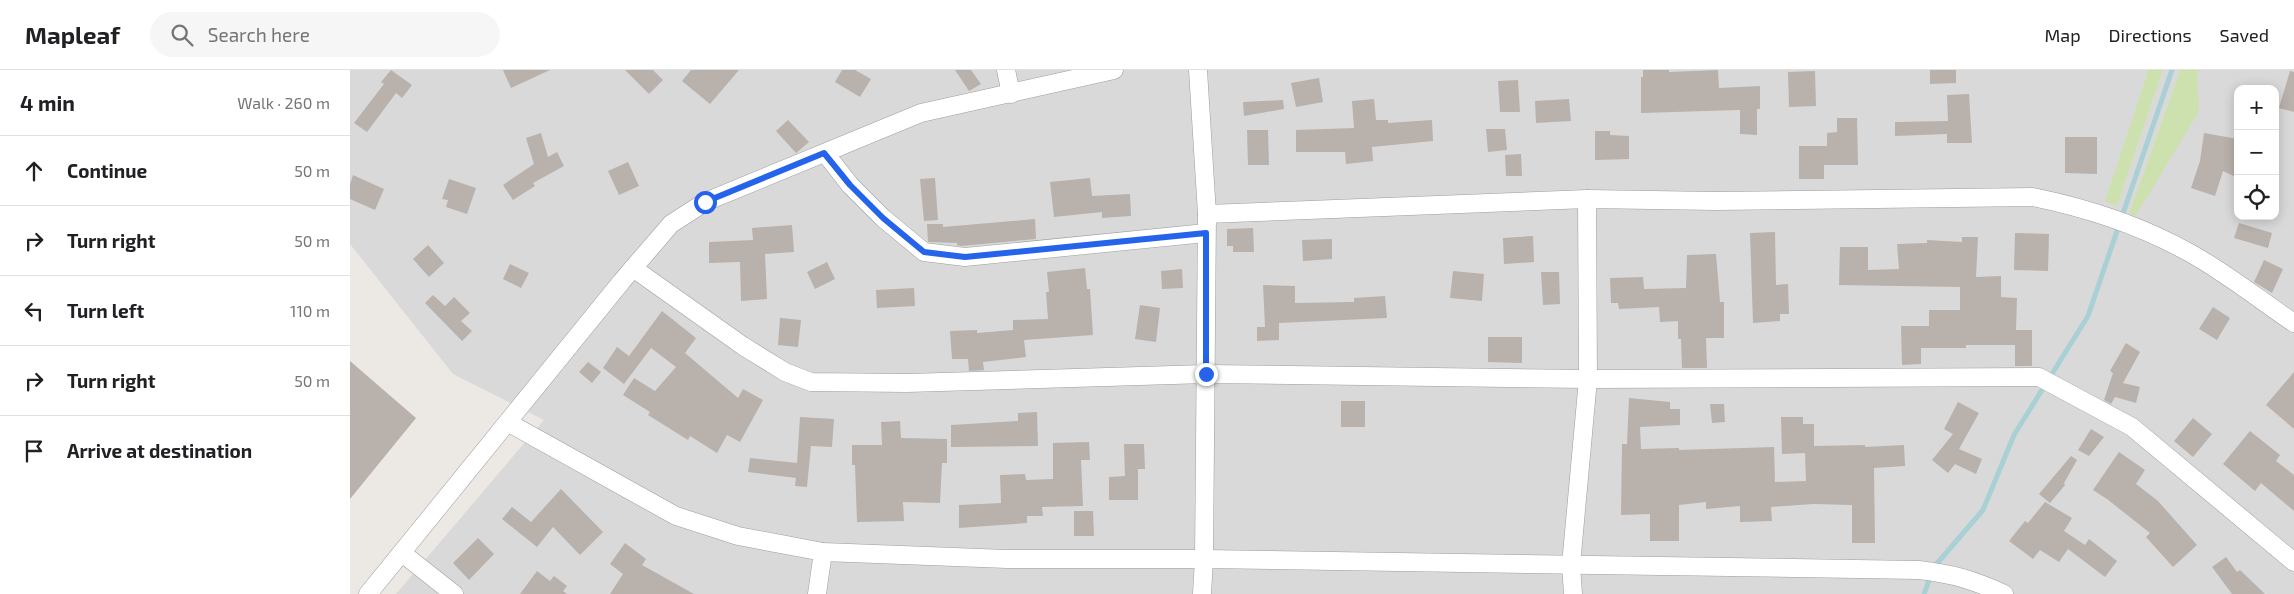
<!DOCTYPE html>
<html lang="en">
<head>
<meta charset="utf-8">
<style>
	:root { --surface:#fff; --page:#f6f6f6; --text:#202124; --muted:#757577; --line:#e0e0e0 }
	body { margin:0; font-family:"Exo 2",sans-serif; background:var(--page); color:var(--text) }
	.controls { position:absolute; right:15px; top:15px; display:grid; overflow:hidden; border-radius:10px; box-shadow:0 2px 12px #0003 }
	.controls button { width:45px; height:45px; display:grid; place-items:center; padding:0; border:0; border-bottom:1px solid var(--line); background:var(--surface); color:var(--text); font:25px sans-serif }
	.stop { position:absolute; width:15px; height:15px; margin:-11px; border:4px solid #2563eb; border-radius:50%; background:#fff }
	.stop.end { background:#2563eb; border-color:#fff; box-shadow:0 1px 5px #0008 }
	.list { margin:0; padding:0; list-style:none }
	h2 { display:flex; justify-content:space-between; align-items:center; height:65px; margin:0; padding:0 20px; font-size:21px }
	h2 small { font-size:16px; font-weight:400; color:var(--muted) }
	.list li { display:grid; grid-template-columns:32px 1fr auto; gap:15px; align-items:center; box-sizing:border-box; height:70px; padding:0 20px; border-top:1px solid var(--line) }
	.list b { display:block; font-size:19px; white-space:nowrap }
	.list em { font-size:16px; font-style:normal; color:var(--muted) }
	.icon { flex:none; width:28px; height:28px; fill:none; stroke:currentColor; stroke-width:2; stroke-linecap:round; stroke-linejoin:round }
	.map { position:relative; flex:none; width:1944px; height:524px; overflow:hidden }
	header { display:flex; align-items:center; gap:30px; box-sizing:border-box; height:70px; padding:0 25px; background:var(--surface); border-bottom:1px solid var(--line) }
	header strong { font-size:24px }
	nav { display:flex; gap:28px; margin-inline-start:auto; font-size:18px }
	.search { width:350px; height:45px; background:var(--page); display:flex; align-items:center; gap:12px; box-sizing:border-box; padding:0 18px; border-radius:28px; color:var(--muted); font-size:19px }
	main { display:flex }
	aside { flex:1; background:var(--surface) }
	.map>svg:first-child { display:block }
</style>
</head>
<body>
<header>
<strong>Mapleaf</strong>
<div class="search"><svg class="icon" aria-label="search" viewBox="0 0 24 24"><circle cx="10" cy="10" r="6"/><path d="M15 15l6 6"/></svg>Search here</div>
<nav><a>Map</a><a>Directions</a><a>Saved</a></nav>
</header>
<main>
<aside>
<h2>4 min<small>Walk · 260 m</small></h2>
<ul class="list">
<li><svg class="icon" aria-label="ahead" viewBox="0 0 24 24"><path d="M12 20V5M6 11l6-6 6 6"/></svg><div><b>Continue</b></div><em>50 m</em></li>
<li><svg class="icon" aria-label="right" viewBox="0 0 24 24"><path d="M7 20v-9h11M14 6l5 5-5 5"/></svg><div><b>Turn right</b></div><em>50 m</em></li>
<li><svg class="icon" aria-label="left" viewBox="0 0 24 24"><path d="M17 20v-9H6M10 6l-5 5 5 5"/></svg><div><b>Turn left</b></div><em>110 m</em></li>
<li><svg class="icon" aria-label="right" viewBox="0 0 24 24"><path d="M7 20v-9h11M14 6l5 5-5 5"/></svg><div><b>Turn right</b></div><em>50 m</em></li>
<li><svg class="icon" aria-label="arrive" viewBox="0 0 24 24"><path d="M6 21V4h12l-3 4 3 4H6"/></svg><div><b>Arrive at destination</b></div></li>
</ul>
</aside>
<div class="map">
<svg width="1944" height="524" viewBox="0 0 1944 524">
	<rect width="100%" height="100%" fill="#ece8e3"/>
	<path fill="#dad9d9" fill-rule="evenodd" d="M0 0H1796L1797 5 1767 136 1813 0H1830L1779 144 1847 9 1849 0H1944V524H46L194 350 103 304 0 174ZM1888 19H1925V146H1888Z"/>
	<g fill="#cde1ae">
		<polygon points="1796,0 1813,0 1767,136 1755,131 1797,5"/>
		<polygon points="1830,0 1849,0 1847,9 1849,42 1784,148 1779,144"/>
	</g>
	<g fill="none" stroke-linecap="round" stroke-linejoin="round">
		<g stroke="#a8d0d5" stroke-width="5">
			<polyline points="1584,497 1633,440 1664,365 1738,246 1822,0"/>
			<polyline points="1574,524 1581,505"/>
		</g>
	</g>
	<g fill="#b9b1ac">
		<polygon points="41,0 62,15 52,28 46,23 17,62 4,53 34,14 31,12"/>
		<polygon points="153,0 200,0 161,18"/>
		<polygon points="275,0 303,0 313,10 299,24"/>
		<polygon points="341,0 389,0 360,34 332,11"/>
		<polygon points="492,0 505,0 521,9 510,27 485,12"/>
		<polygon points="605,0 621,0 631,14 619,21"/>
		<polygon points="1293,0 1319,0 1319,2 1368,0 1369,18 1410,16 1410,39 1407,39 1407,65 1390,64 1390,40 1291,43 1291,7 1293,7"/>
		<polygon points="1580,0 1606,0 1606,13 1580,14"/>
		<polygon points="1465,1 1466,36 1439,37 1438,2"/>
		<polygon points="1940,1 1944,2 1944,42 1929,38"/>
		<polygon points="969,8 973,32 946,37 941,13"/>
		<polygon points="1168,10 1170,42 1150,42 1148,11"/>
		<polygon points="1619,24 1622,73 1597,73 1597,64 1545,66 1545,52 1598,51 1597,25"/>
		<polygon points="1024,29 1026,50 1038,50 1038,53 1082,50 1083,71 1022,77 1023,91 996,94 995,82 946,82 946,60 1004,58 1002,31"/>
		<polygon points="1219,29 1221,51 1186,53 1185,31"/>
		<polygon points="933,30 934,39 894,46 893,32"/>
		<polygon points="1487,48 1507,48 1508,95 1474,95 1474,109 1449,109 1449,76 1477,76 1477,63 1487,62"/>
		<polygon points="438,50 459,72 446,83 426,61"/>
		<polygon points="1136,59 1155,59 1157,80 1138,82"/>
		<polygon points="897,60 918,60 919,95 898,95"/>
		<polygon points="1245,61 1260,61 1260,65 1279,66 1279,89 1245,90"/>
		<polygon points="191,63 198,87 207,82 214,96 183,113 185,116 163,130 153,115 184,94 176,68"/>
		<polygon points="1854,63 1888,69 1888,108 1873,101 1865,126 1841,118 1850,91"/>
		<polygon points="1715,67 1747,67 1747,104 1715,103"/>
		<polygon points="1171,84 1172,106 1156,106 1155,85"/>
		<polygon points="278,92 289,116 269,125 258,101"/>
		<polygon points="3,105 34,119 25,140 0,129 0,114"/>
		<polygon points="585,108 588,150 574,151 570,109"/>
		<polygon points="740,108 742,126 780,124 781,146 752,148 752,142 704,147 700,112"/>
		<polygon points="99,109 126,118 117,144 96,137 98,130 92,129"/>
		<polygon points="685,149 686,169 611,176 607,175 607,173 578,172 577,154 593,154 593,157"/>
		<polygon points="1889,153 1922,163 1918,178 1884,168"/>
		<polygon points="442,155 444,182 415,184 417,229 391,231 390,192 359,193 359,172 403,170 402,158"/>
		<polygon points="903,158 904,182 883,182 883,176 877,176 877,159"/>
		<polygon points="1425,162 1426,215 1438,214 1439,244 1430,244 1430,251 1403,253 1400,163"/>
		<polygon points="1665,163 1699,164 1698,201 1664,200"/>
		<polygon points="1183,166 1184,192 1154,194 1153,168"/>
		<polygon points="1612,167 1628,167 1626,207 1651,206 1651,227 1667,228 1666,260 1682,260 1682,296 1665,296 1665,275 1616,275 1616,278 1571,278 1571,294 1552,295 1551,256 1579,256 1579,240 1610,240 1610,217 1489,215 1490,177 1518,177 1518,200 1549,199 1547,174 1577,173 1577,170 1612,172"/>
		<polygon points="982,169 982,189 953,191 952,170"/>
		<polygon points="78,175 94,193 79,207 63,189"/>
		<polygon points="1366,184 1370,232 1374,232 1374,268 1356,268 1357,298 1332,298 1331,269 1328,269 1328,251 1310,252 1309,237 1269,239 1268,233 1261,233 1260,208 1293,207 1294,219 1336,218 1337,185"/>
		<polygon points="1914,190 1933,199 1922,223 1904,212"/>
		<polygon points="477,192 485,209 465,219 457,202"/>
		<polygon points="160,194 179,203 171,218 153,209"/>
		<polygon points="735,198 737,219 740,219 743,265 674,270 676,287 633,292 634,300 619,301 618,289 602,289 600,261 627,260 627,263 663,260 663,250 698,249 696,222 699,222 697,202"/>
		<polygon points="832,199 833,218 812,219 811,201"/>
		<polygon points="1103,201 1134,204 1132,231 1100,228"/>
		<polygon points="1191,202 1209,202 1210,234 1193,235"/>
		<polygon points="913,215 945,216 945,233 1004,232 1004,228 1035,226 1037,248 929,253 929,270 907,271 907,257 915,257"/>
		<polygon points="564,218 565,236 527,238 526,220"/>
		<polygon points="83,225 95,236 104,227 120,243 111,251 122,261 112,271 75,233"/>
		<polygon points="790,235 810,238 806,272 785,269"/>
		<polygon points="1863,237 1880,248 1867,270 1849,259"/>
		<polygon points="312,241 346,268 335,283 388,328 393,319 413,330 390,372 377,365 367,383 340,366 338,370 298,345 300,342 273,325 284,308 305,321 326,297 301,278 274,314 253,298 267,277 279,286"/>
		<polygon points="430,248 451,250 448,277 428,275"/>
		<polygon points="1138,267 1172,267 1172,293 1138,292"/>
		<polygon points="1776,273 1790,282 1773,313 1790,317 1786,333 1765,327 1761,334 1754,330 1763,303 1760,301"/>
		<polygon points="0,291 66,348 0,429"/>
		<polygon points="238,292 251,302 242,313 229,302"/>
		<polygon points="1944,302 1944,359 1916,335"/>
		<polygon points="1279,328 1320,332 1320,339 1330,339 1330,355 1290,357 1291,379 1329,378 1329,380 1424,377 1425,412 1456,411 1455,383 1432,384 1431,347 1453,347 1453,354 1464,354 1464,376 1515,375 1515,377 1554,375 1555,396 1524,398 1525,473 1502,473 1502,435 1463,434 1421,437 1422,451 1390,452 1390,436 1356,439 1356,432 1329,435 1329,471 1300,471 1300,444 1271,445 1272,374 1277,374"/>
		<rect x="991" y="331" width="24" height="26"/>
		<polygon points="1608,332 1629,343 1609,379 1632,389 1626,404 1605,394 1598,403 1582,390 1603,364 1594,359"/>
		<polygon points="1360,334 1374,334 1375,352 1362,353"/>
		<polygon points="687,342 688,376 601,377 601,355 668,351 668,343"/>
		<polygon points="450,347 484,349 482,377 461,376 457,417 445,416 446,408 398,402 400,388 447,393"/>
		<polygon points="1843,348 1862,364 1843,387 1824,371"/>
		<polygon points="550,351 551,368 597,369 597,393 592,393 590,433 553,432 554,451 507,452 505,395 502,395 502,375 532,375 531,352"/>
		<polygon points="1741,359 1754,367 1739,386 1728,380"/>
		<polygon points="1900,361 1930,385 1926,391 1944,405 1944,441 1911,413 1905,421 1873,394"/>
		<polygon points="739,372 740,390 731,390 733,436 692,437 693,446 677,446 677,453 609,458 609,435 651,433 650,405 675,404 676,410 703,409 703,373"/>
		<polygon points="774,374 794,374 795,399 788,399 788,430 759,430 759,407 775,406"/>
		<polygon points="1769,382 1795,400 1786,414 1808,431 1847,475 1823,497 1796,467 1800,463 1757,429 1743,420"/>
		<polygon points="1721,386 1727,390 1714,413 1715,415 1700,433 1689,424"/>
		<polygon points="211,419 253,462 230,485 203,457 187,477 152,449 162,437 181,452"/>
		<polygon points="1695,432 1722,448 1714,461 1735,475 1739,469 1767,491 1755,507 1718,479 1709,492 1690,480 1683,489 1659,471 1675,451 1678,453"/>
		<polygon points="724,441 743,441 744,466 724,466"/>
		<polygon points="128,468 144,484 119,510 103,493"/>
		<polygon points="275,473 296,489 292,495 344,524 260,524 273,504 260,494"/>
		<polygon points="1876,487 1887,502 1890,500 1915,524 1882,524 1862,497"/>
		<polygon points="187,501 200,511 204,506 217,516 213,521 217,524 170,524"/>
	</g>
	<g fill="none" stroke-linecap="round" stroke-linejoin="round">
		<defs>
			<g id="minor">
				<polyline points="656,0 661,24"/>
				<polyline points="848,0 857,144 854,489 852,524"/>
				<polyline points="475,83 500,115 533,148 574,182 615,187 856,163"/>
				<path d="M857 144 1237 129 1367 131 1683 127C1737 138 1792 156 1840 183 1876 203 1910 230 1944 253"/>
				<polyline points="283,198 393,276 435,302 461,312 557,313 856,304 1238,309 1689,307 1782,357 1944,492"/>
				<path d="M159 353 326 446 388 466 473 482 657 489H854L1569 500C1604 504 1623 510 1654 524"/>
				<polyline points="52,483 104,524"/>
				<polyline points="18,524 272,211 321,154 355,132 571,43 764,0"/>
				<polyline points="467,524 473,482"/>
				<polyline points="1223,524 1221,495 1238,309 1237,129"/>
			</g>
		</defs>
		<use href="#minor" stroke="#9d9d9d" stroke-width="19"/>
		<use href="#minor" stroke="#fff" stroke-width="18"/>
	</g>
	<g fill="none" stroke-linecap="round" stroke-linejoin="round">
		<polyline stroke="#2563eb" stroke-width="6" points="355,132 474,83 500,115 533,148 574,182 615,187 856,163 856,304"/>
	</g>
</svg>
<div class="controls">
<button>+</button>
<button>−</button>
<button><svg class="icon" aria-label="locate" viewBox="0 0 24 24"><circle cx="12" cy="12" r="6"/><path d="M12 2v4M12 18v4M2 12h4M18 12h4"/></svg></button>
</div>
<div class="stop" style="left:355px;top:132px"></div>
<div class="stop end" style="left:856px;top:304px"></div>
</div>
</main>
</body>
</html>
